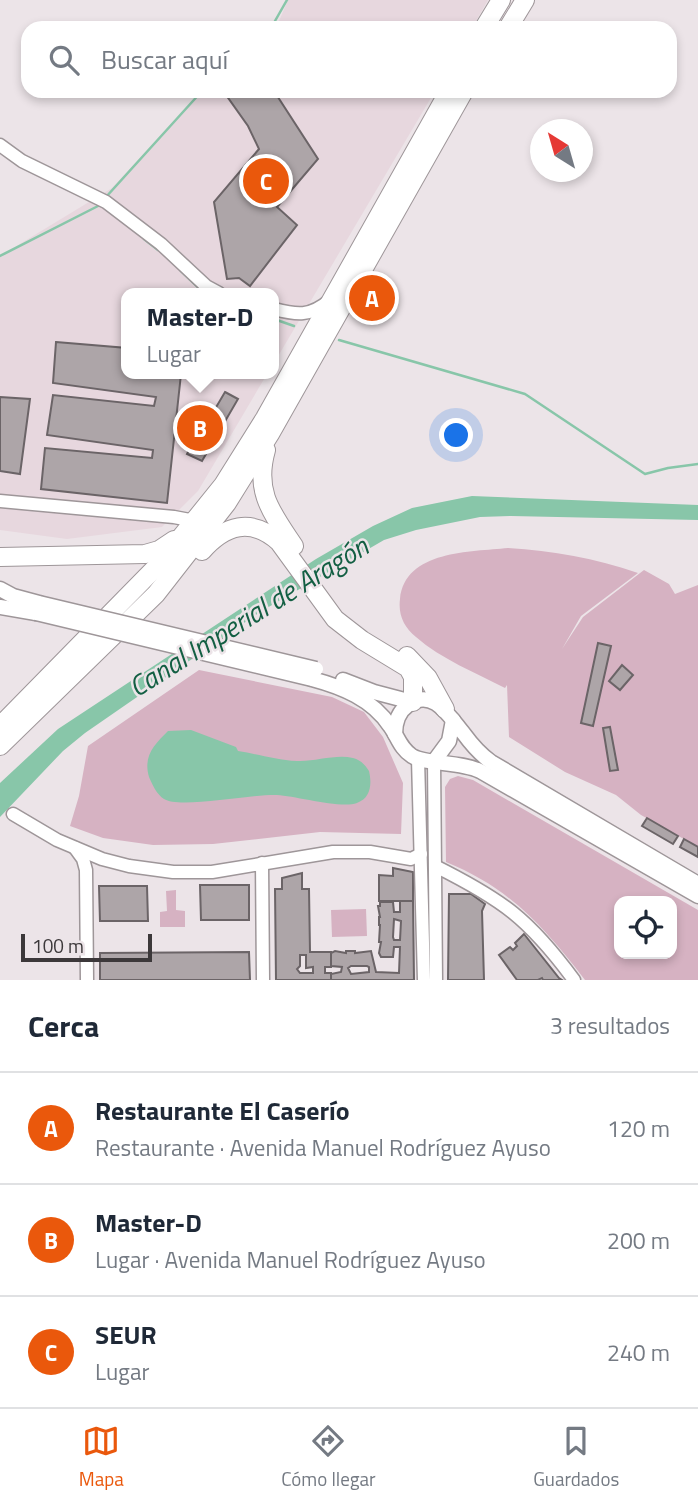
<!DOCTYPE html>
<html lang="es">
<head>
<meta charset="utf-8">
<style>
	:root { --surface:#fff; --page:#f6f6f7; --text:#1f2937; --muted:#747a83; --line:#e0e1e3; --accent:#ea580c }
	body { margin:0; font-family:"Titillium Web",sans-serif; background:var(--page); color:var(--text) }
	.controls { position:absolute; right:21px; bottom:21px; display:grid; overflow:hidden; border-radius:14px; box-shadow:0 4px 10px #0003 }
	.controls button { width:63px; height:63px; display:grid; place-items:center; padding:0; border:0; border-bottom:2px solid var(--line); background:var(--surface); color:var(--text); font:35px sans-serif }
	.compass { position:absolute; left:530px; top:119px; width:63px; height:63px; border-radius:50%; background:var(--surface); box-shadow:0 4px 10px #0003; rotate:323deg }
	.scale { position:absolute; left:21px; bottom:18px; width:131px; box-sizing:border-box; padding-left:7px; border:4px solid #3c383a; border-top:0; font-size:19px; line-height:24px; white-space:nowrap; color:#3c383a; -webkit-text-stroke:5px #ece4e8; paint-order:stroke }
	.you { position:absolute; left:457px; top:436px; width:24px; height:24px; margin:-18px; border:5px solid #fff; border-radius:50%; background:#1a73e8; box-shadow:0 0 0 10px #1a73e833 }
	.badge { display:grid; place-items:center; width:46px; height:46px; border-radius:50%; background:var(--accent); color:#fff; font-size:23px; font-weight:700 }
	.pin { position:absolute; translate:-50% -50%; border:4px solid #fff; box-shadow:0 2px 7px #0006 }
	.popup { position:absolute; left:121px; top:288px; width:158px; height:91px; box-sizing:border-box; display:grid; place-content:center; border-radius:14px; background:var(--surface); filter:drop-shadow(0 2px 5px #0005); font-size:23px; white-space:nowrap; color:var(--muted) }
	.popup b { font-size:26px; color:var(--text) }
	.popup::after { content:''; position:absolute; left:50%; top:100%; margin-left:-14px; border:14px solid transparent; border-top-color:var(--surface) }
	.list { margin:0; padding:0; list-style:none }
	h2 { display:flex; justify-content:space-between; align-items:center; height:91px; margin:0; padding:0 28px; font-size:30px }
	h2 small { font-size:23px; font-weight:400; color:var(--muted) }
	.list li { display:grid; grid-template-columns:46px 1fr auto; gap:21px; align-items:center; box-sizing:border-box; height:112px; padding:0 28px; border-top:2px solid var(--line) }
	.list b { display:block; font-size:26px; white-space:nowrap }
	.list p { margin:0; font-size:23px; white-space:nowrap; color:var(--muted) }
	.list em { font-size:23px; font-style:normal; color:var(--muted) }
	.icon { flex:none; width:38px; height:38px; fill:none; stroke:currentColor; stroke-width:2; stroke-linecap:round; stroke-linejoin:round }
	.map { position:relative; flex:none; width:698px; height:980px; overflow:hidden }
	.search { position:absolute; background:var(--surface); box-shadow:0 4px 10px #0003; left:21px; right:21px; top:21px; height:77px; display:flex; align-items:center; gap:18px; box-sizing:border-box; padding:0 24px; border-radius:21px; color:var(--muted); font-size:26px }
	.sheet { height:427px; background:var(--surface) }
	nav { display:flex; justify-content:space-around; align-items:center; box-sizing:border-box; height:98px; border-top:2px solid var(--line); background:var(--surface); font-size:19px; color:var(--muted) }
	nav a { display:grid; justify-items:center; gap:4px }
	nav .on { color:var(--accent) }
	.map>svg:first-child { display:block }
</style>
</head>
<body>
<div class="map">
<svg width="698" height="980" viewBox="0 0 698 980">
	<rect width="100%" height="100%" fill="#ece4e8"/>
	<g fill="#e7d7de">
		<polygon points="288,0 488,0 472,28 276,28"/>
		<polygon points="206,91 435,91 274,363 274,293 127,293 127,374 267,374 198,491 162,527 67,539 0,530 0,256 112,188 193,101"/>
	</g>
	<g fill="#d6b2c2" fill-rule="evenodd">
		<path d="M508 548C553 551 595 558 638 573L581 616 562 649 583 617 644 570 669 584 675 594 698 585V847L641 815 616 795 565 772 509 737 507 685 505 688C476 673 441 659 416 637 404 627 398 615 400 599 405 550 471 552 508 548Z"/>
		<polygon points="199,670 332,697 364,712 383,737 403,783 401,834 320,832 213,844 153,845 103,838 70,826 79,796 88,746"/>
		<path d="M458 776 473 780 698 910V980H585C544 927 510 888 446 862L445 787 450 779ZM672 901V954H619V901Z"/>
		<polygon points="176,890 176,910 185,911 185,927 160,927 160,912 167,911 166,891"/>
		<polygon points="366,909 367,936 332,937 331,910"/>
	</g>
	<g fill="#88c6a9">
		<polygon points="472,496 698,505 698,520 511,516 480,517 416,530 384,540 260,612 85,733 63,751 0,817 0,783 58,729 316,559 373,526 412,508"/>
		<path d="M191 730 236 747 238 751C258 754 276 760 297 761 315 762 335 754 353 758 361 760 365 765 369 771 372 784 371 798 357 803 341 809 296 796 277 795 252 794 179 809 164 799 157 795 152 784 149 777 143 756 154 745 168 731Z"/>
	</g>
	<g fill="none" stroke-linecap="round" stroke-linejoin="round">
		<g stroke="#88c6a9" stroke-width="2.5">
			<polyline points="271,28 287,0"/>
			<polyline points="106,197 202,91"/>
			<polyline points="144,239 158,250"/>
			<polyline points="0,256 100,205"/>
			<polyline points="181,271 204,293"/>
			<polyline points="274,319 294,326"/>
			<polyline points="339,340 525,394 645,474 668,468 698,464"/>
		</g>
	</g>
	<g fill="#ada5a8" stroke="#6b6467" stroke-width="2" fill-rule="evenodd">
		<polygon points="226,91 274,91 318,159 277,207 297,225 250,286 239,278 227,279 214,202 259,149 248,126 224,92"/>
		<polygon points="56,342 127,348 127,374 181,374 167,503 41,489 45,448 152,458 153,450 47,435 53,395 154,406 156,397 53,383"/>
		<polygon points="225,392 238,399 202,461 187,454 195,439 178,435 180,418 208,421"/>
		<polygon points="0,397 30,399 20,474 0,471"/>
		<polygon points="598,643 611,646 593,726 581,723"/>
		<polygon points="622,665 633,675 620,690 609,681"/>
		<polygon points="610,727 618,770 610,771 603,728"/>
		<polygon points="647,818 678,836 673,844 642,826"/>
		<polygon points="684,839 698,847 698,857 680,847"/>
		<polygon points="393,868 413,872 413,901 379,901 379,875 393,876"/>
		<path d="M302 873V889H309L310 952H331V967H325V973H331V980H276L275 889H282V878ZM300 955H306V968L313 967V973H300L297 969 300 966Z"/>
		<polygon points="200,885 249,885 249,920 201,920"/>
		<polygon points="99,886 147,886 148,921 100,921"/>
		<polygon points="449,894 471,894 485,904 482,911 484,980 448,980"/>
		<path d="M400 901H413L414 980H331V974L341 972 342 967 331 966V953L335 951 346 953V951H355V953L371 951 376 972 399 973 400 947H394L393 957H381L379 953 381 942H379L380 925H379V917H380L378 906H380V902H393L394 912H400ZM394 919 401 921 400 940H394L393 937ZM351 966H367L369 967V972L351 974 348 968Z"/>
		<polygon points="524,934 559,978 562,980 543,980 542,978 538,980 517,980 499,955 510,947 513,950 517,946 515,943"/>
		<polygon points="249,952 250,980 100,980 100,953"/>
	</g>
	<g fill="none" stroke-linecap="round" stroke-linejoin="round">
		<defs>
			<g id="minor">
				<polyline points="0,145 22,161 106,202 161,244 206,286 219,293"/>
				<path d="M274 309C297 315 310 317 330 300"/>
				<polyline points="0,501 174,517 195,521"/>
				<polyline points="418,759 424,980"/>
				<polyline points="434,760 436,980"/>
				<polyline points="13,814 57,840 102,859 129,866 173,872 212,872 333,852 370,852 411,859 421,854"/>
				<polyline points="75,848 83,859 86,870 87,980"/>
				<polyline points="262,863 263,980"/>
				<path d="M435 866C503 900 529 919 574 980"/>
			</g>
			<g id="major">
				<polyline points="0,589 13,596 39,603"/>
				<polyline points="0,607 36,613"/>
				<path d="M312 679C342 687 372 699 390 726 398 737 400 748 412 756 427 765 459 761 480 771L698 896"/>
				<polyline points="343,680 374,692 412,702"/>
				<path d="M395 734C395 722 398 712 408 705 433 686 451 719 464 734 472 745 480 754 491 762L698 884"/>
				<polyline points="435,760 449,741 453,720"/>
			</g>
			<g id="highway">
				<polyline points="484,28 501,0"/>
				<polyline points="508,28 525,0"/>
				<path d="M266 450C254 492 272 513 294 546"/>
				<path d="M202 551C225 525 251 517 279 542L335 619 362 640 408 668 413 677V702"/>
				<polyline points="0,557 145,554 159,550 174,540"/>
				<polyline points="407,656 428,678 445,709"/>
				<polyline points="0,726 160,563 223,485 265,418 449,91"/>
				<polyline points="0,746 156,594 227,503 270,434 464,91"/>
			</g>
		</defs>
		<use href="#minor" stroke="#9e9699" stroke-width="15"/>
		<use href="#major" stroke="#9e9699" stroke-width="17"/>
		<use href="#highway" stroke="#9e9699" stroke-width="20"/>
		<use href="#minor" stroke="#fff" stroke-width="12"/>
		<use href="#major" stroke="#fff" stroke-width="14"/>
		<use href="#highway" stroke="#fff" stroke-width="18"/>
		<defs>
			<g id="major-bridge">
				<polyline points="39,603 316,669"/>
				<polyline points="36,613 312,679"/>
			</g>
		</defs>
		<use href="#major-bridge" stroke="#9e9699" stroke-width="17" stroke-linecap="butt"/>
		<use href="#major-bridge" stroke="#fff" stroke-width="14"/>
	</g>
	<g text-anchor="middle" dominant-baseline="central" stroke-width="5" stroke-linejoin="round" paint-order="stroke">
		<g font-size="28" font-style="italic" fill="#135f43" stroke="#ece4e8">
			<text transform="translate(248 616) rotate(-32)">Canal Imperial de Aragón</text>
		</g>
	</g>
</svg>
<div class="controls">
<button><svg class="icon" aria-label="locate" viewBox="0 0 24 24"><circle cx="12" cy="12" r="6"/><path d="M12 2v4M12 18v4M2 12h4M18 12h4"/></svg></button>
</div>
<svg class="compass" viewBox="-18 -18 36 36"><path d="M0-13l5 13h-10z" fill="#e53935"/><path d="M0 13l5-13h-10z" fill="#747a83"/></svg>
<div class="scale">100 m</div>
<div class="you"></div>
<div class="pin badge" style="left:372px;top:298px">A</div>
<div class="pin badge" style="left:200px;top:428px">B</div>
<div class="popup"><b>Master-D</b>Lugar</div>
<div class="pin badge" style="left:266px;top:181px">C</div>
<div class="search"><svg class="icon" aria-label="search" viewBox="0 0 24 24"><circle cx="10" cy="10" r="6"/><path d="M15 15l6 6"/></svg>Buscar aquí</div>
</div>
<section class="sheet">
<h2>Cerca<small>3 resultados</small></h2>
<ul class="list">
<li><span class="badge">A</span><div><b>Restaurante El Caserío</b><p>Restaurante · Avenida Manuel Rodríguez Ayuso</p></div><em>120 m</em></li>
<li><span class="badge">B</span><div><b>Master-D</b><p>Lugar · Avenida Manuel Rodríguez Ayuso</p></div><em>200 m</em></li>
<li><span class="badge">C</span><div><b>SEUR</b><p>Lugar</p></div><em>240 m</em></li>
</ul>
</section>
<nav>
<a class="on"><svg class="icon" aria-label="map" viewBox="0 0 24 24"><path d="M3 6l6-2 6 2 6-2v14l-6 2-6-2-6 2zM9 4v14M15 6v14"/></svg>Mapa</a>
<a><svg class="icon" aria-label="directions" viewBox="0 0 24 24"><path d="M12 3l9 9-9 9-9-9zM9 14v-3h6M13 9l2 2-2 2"/></svg>Cómo llegar</a>
<a><svg class="icon" aria-label="saved" viewBox="0 0 24 24"><path d="M7 4h10v16l-5-4-5 4z"/></svg>Guardados</a>
</nav>
</body>
</html>
